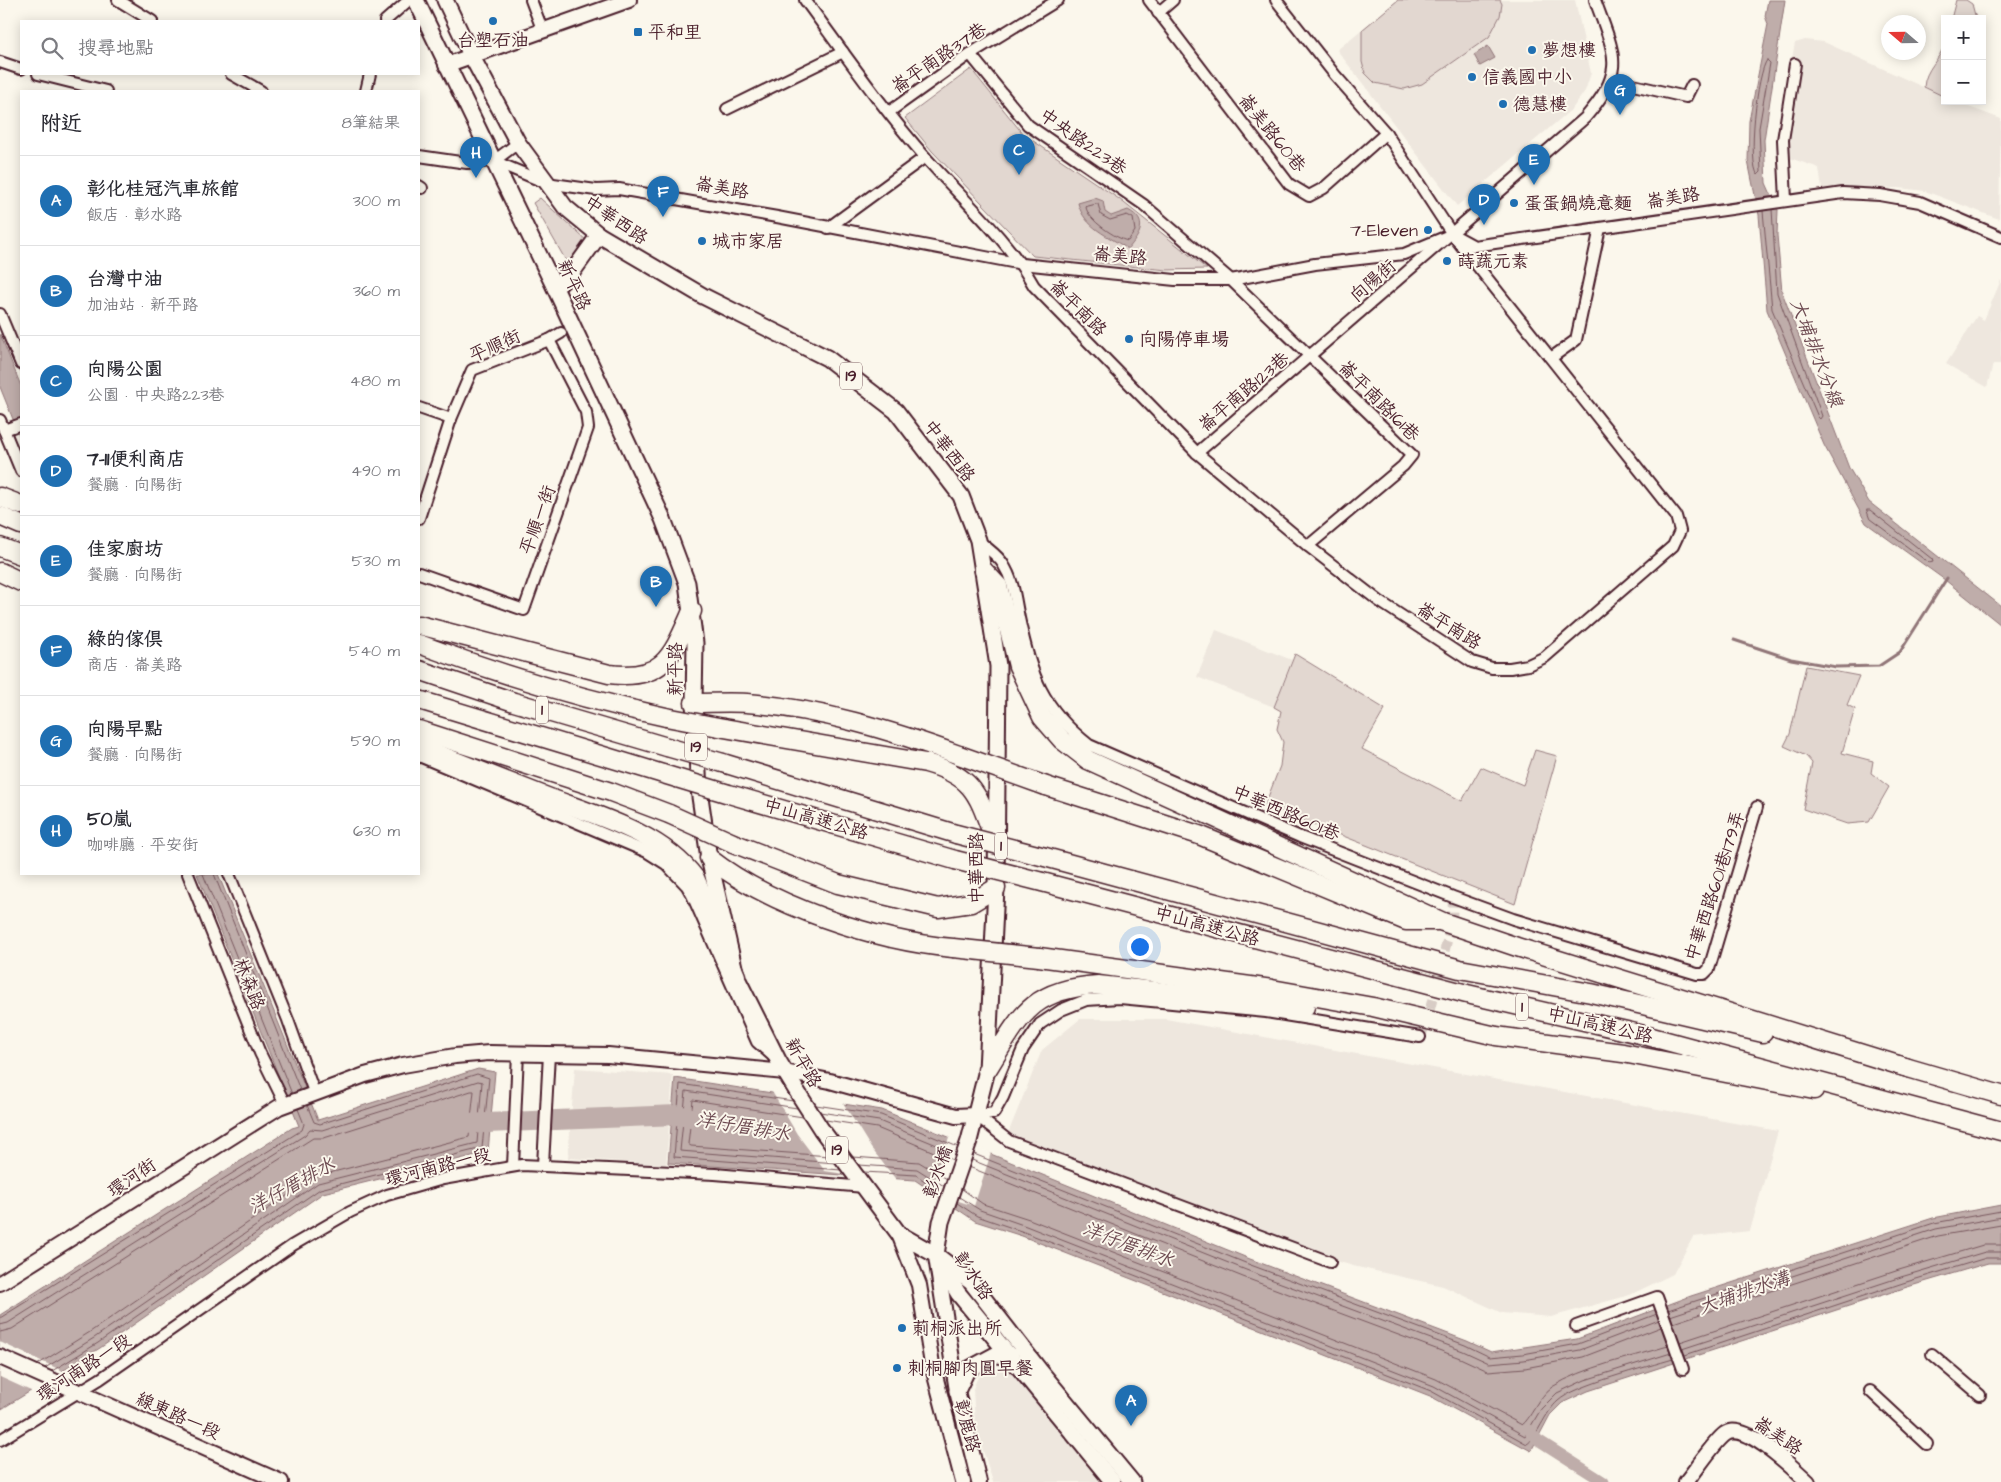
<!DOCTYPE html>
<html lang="zh-TW">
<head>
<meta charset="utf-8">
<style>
	:root { --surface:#fff; --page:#f7f7f7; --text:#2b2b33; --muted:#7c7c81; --line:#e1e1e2; --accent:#1f6fb2 }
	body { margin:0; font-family:"Architects Daughter","LXGW WenKai TC",sans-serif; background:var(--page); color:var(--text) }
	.controls { position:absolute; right:15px; top:15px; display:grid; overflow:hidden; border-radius:0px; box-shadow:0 2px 12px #0003 }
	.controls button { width:45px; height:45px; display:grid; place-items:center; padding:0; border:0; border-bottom:1px solid var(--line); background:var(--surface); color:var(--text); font:25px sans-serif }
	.compass { position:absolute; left:1881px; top:15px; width:45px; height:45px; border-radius:50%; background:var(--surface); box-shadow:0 2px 12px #0003; rotate:290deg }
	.you { position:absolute; left:1139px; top:946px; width:18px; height:18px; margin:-12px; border:4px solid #fff; border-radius:50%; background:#1a73e8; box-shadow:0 0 0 8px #1a73e833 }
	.badge { display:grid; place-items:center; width:32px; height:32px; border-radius:50%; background:var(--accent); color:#fff; font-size:16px; font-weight:700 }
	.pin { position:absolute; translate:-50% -41px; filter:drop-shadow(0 1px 2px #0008) }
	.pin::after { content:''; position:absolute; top:26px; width:18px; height:15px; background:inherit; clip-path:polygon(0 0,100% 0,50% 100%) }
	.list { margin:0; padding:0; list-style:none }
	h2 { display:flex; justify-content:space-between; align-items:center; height:65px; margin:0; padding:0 20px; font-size:21px }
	h2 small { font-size:16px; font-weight:400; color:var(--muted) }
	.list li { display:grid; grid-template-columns:32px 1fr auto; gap:15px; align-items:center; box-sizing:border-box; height:90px; padding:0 20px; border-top:1px solid var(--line) }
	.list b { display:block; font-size:19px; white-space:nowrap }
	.list p { margin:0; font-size:16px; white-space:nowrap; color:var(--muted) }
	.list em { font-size:16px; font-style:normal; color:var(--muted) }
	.icon { flex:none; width:28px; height:28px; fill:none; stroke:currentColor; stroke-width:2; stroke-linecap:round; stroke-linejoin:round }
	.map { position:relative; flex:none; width:2001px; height:1482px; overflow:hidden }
	.search { position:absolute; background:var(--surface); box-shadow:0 2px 12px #0003; left:20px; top:20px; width:400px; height:55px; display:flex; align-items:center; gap:12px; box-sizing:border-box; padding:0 18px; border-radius:0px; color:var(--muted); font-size:19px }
	.panel { position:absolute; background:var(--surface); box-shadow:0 2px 12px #0003; left:20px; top:90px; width:400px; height:785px; border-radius:0px }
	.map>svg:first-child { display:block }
</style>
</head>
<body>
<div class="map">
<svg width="2001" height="1482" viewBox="0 0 2001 1482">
	<rect width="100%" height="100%" fill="#fbf7ec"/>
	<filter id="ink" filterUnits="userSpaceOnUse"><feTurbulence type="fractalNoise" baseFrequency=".02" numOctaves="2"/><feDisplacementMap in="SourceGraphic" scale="10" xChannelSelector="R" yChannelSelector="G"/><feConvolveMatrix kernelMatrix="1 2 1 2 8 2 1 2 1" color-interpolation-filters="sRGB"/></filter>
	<g filter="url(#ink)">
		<g fill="#eee7de">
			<polygon points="1397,0 1575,0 1591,73 1585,91 1572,109 1457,206 1337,50"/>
			<polygon points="1805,40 1824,42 1945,97 1945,101 1953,101 2001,119 1999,219 1925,191 1899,188 1822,189 1819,168 1784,156 1784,99 1795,43"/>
			<polygon points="2001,280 2001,364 1993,364 1987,387 1946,364 1977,316 1984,320"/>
			<polygon points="1216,630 1292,660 1274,707 1197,677"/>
			<polygon points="1080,1019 1166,1019 1778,1131 1750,1231 1693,1237 1673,1274 1630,1295 1551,1317 1502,1313 1443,1286 1353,1266 1307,1252 1015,1139 1009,1131 1042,1050"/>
			<polygon points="575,1068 673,1075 666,1165 568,1158"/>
			<polygon points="1009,1365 1109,1482 993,1482 975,1425 973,1389 977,1379 989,1368"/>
		</g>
		<g fill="#e2d7d0" stroke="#967b7e">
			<polygon points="1398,0 1500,0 1502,4 1500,16 1489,37 1422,84 1404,89 1375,83 1365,73 1362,62 1362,30"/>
			<polygon points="1956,0 1966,0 1972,4 1976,19 1951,19"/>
			<path d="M1945 43V97L1924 87C1925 69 1940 60 1945 43Z"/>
			<polygon points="971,69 1023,134 1119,199 1207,269 1167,270 1033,256 932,151 905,118"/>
			<polygon points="540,198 588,242 569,266 533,203"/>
			<polygon points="1295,654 1385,709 1362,749 1462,801 1481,767 1523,785 1535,750 1557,756 1515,904 1265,805 1280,766 1283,742 1277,729 1281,711 1274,707"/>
			<polygon points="1806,666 1859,676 1847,705 1855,709 1842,753 1873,761 1871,773 1889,787 1869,822 1847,824 1803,809 1812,763 1806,756 1784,746 1790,734"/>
		</g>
		<g fill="#bfadaa" stroke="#907477">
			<polygon points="1768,0 1785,0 1764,140 1766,183 1778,210 1777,235 1782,292 1849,468 1869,502 2001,606 2001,625 1945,580 1866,523 1824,445 1767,310 1759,215 1748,161 1749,121 1768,24 1765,16"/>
			<polygon points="1488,46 1495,58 1480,66 1474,55"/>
			<path d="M1095 198 1103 201 1105 212 1111 216 1128 210C1149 221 1140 235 1128 249 1109 236 1084 228 1078 203Z"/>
			<polygon points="0,334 21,386 21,439 0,387"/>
			<polygon points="197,874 218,874 318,1120 478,1069 495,1072 488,1152 323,1193 100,1348 0,1410 0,1315 292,1128 299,1126"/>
			<polygon points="675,1078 882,1110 1250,1259 1467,1341 1491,1352 1577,1339 1691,1296 1933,1218 2001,1205 2001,1263 1988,1263 1904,1288 1588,1391 1562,1403 1550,1415 1531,1451 1430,1396 1022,1236 975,1221 915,1180 668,1163"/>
		</g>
		<g fill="#fbf7ec">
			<polygon points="771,1090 842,1101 871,1148 898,1182 825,1171 797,1134"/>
			<polygon points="950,1135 991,1153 974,1206 931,1192"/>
			<polygon points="0,1342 65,1372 33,1392 0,1377"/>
		</g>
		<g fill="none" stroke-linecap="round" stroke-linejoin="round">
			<g stroke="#79585e" stroke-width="1">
				<path d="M1767 60 1770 63 1759 128 1761 172 1758 175C1747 163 1757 72 1767 60Z"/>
				<path d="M1098 204 1101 215 1110 220 1127 215 1133 218 1135 231 1128 241C1117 239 1087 220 1086 207Z"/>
				<polyline points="1763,211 1772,309 1818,417 1820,419 1822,416 1777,293 1772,209"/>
				<polygon points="1867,510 1870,510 1932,559 1933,562 1929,563 1870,519"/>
				<polyline points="203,874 292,1094"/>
				<polyline points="214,874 300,1090"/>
				<polyline points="793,1101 680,1084 674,1157 841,1170"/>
				<polyline points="816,1105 881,1115 958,1147"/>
				<polyline points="797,1108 686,1091 680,1151 836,1163"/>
				<polyline points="820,1112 879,1121 956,1153"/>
				<polyline points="803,1117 693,1100 688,1144 691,1146 830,1156"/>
				<polyline points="826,1120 877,1128 953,1160"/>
				<polyline points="974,1154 1248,1264 1465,1345 1490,1357 1523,1354 1578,1344 1657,1314"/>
				<polyline points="853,1157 919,1162 947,1179"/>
				<polyline points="972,1160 1246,1270 1463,1351 1489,1363 1524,1360 1580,1350 1659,1320"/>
				<polyline points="859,1165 917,1169 944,1186"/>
				<polyline points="969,1167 1243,1277 1460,1358 1488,1371 1525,1368 1583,1357 1661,1327"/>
				<polyline points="864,1172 916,1175 942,1193"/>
				<path d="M962 1189 983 1204 1029 1219 1436 1379 1522 1425C1530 1420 1538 1397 1552 1387 1584 1367 1632 1357 1668 1346"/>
				<polyline points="959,1197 980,1210 1026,1226 1434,1386 1525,1436 1541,1409 1557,1393 1585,1380 1671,1353"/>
				<path d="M957 1203 977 1216 1024 1232 1431 1391 1527 1444C1536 1439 1545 1412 1558 1401 1575 1385 1647 1367 1673 1359"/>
				<polyline points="1668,1310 1934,1223 2001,1211"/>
				<polyline points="1670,1316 1936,1229 2001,1217"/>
				<polyline points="0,1318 302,1130 304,1124 298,1109"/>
				<polyline points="1673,1323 1938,1236 2001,1225"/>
				<polyline points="0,1325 8,1323 305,1135 310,1129 322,1130 478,1081 482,1082 477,1143 318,1183 94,1338 45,1368"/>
				<polyline points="0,1332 12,1329 313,1138 324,1138 471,1091 474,1091 469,1137 314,1177 90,1332 37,1365"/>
				<polyline points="1680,1342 1899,1270 1983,1245 2001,1245"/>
				<polyline points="1682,1349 1901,1277 1985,1252 2001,1252"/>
				<polyline points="1685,1355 1903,1283 1986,1258 2001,1258"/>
				<polyline points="52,1371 98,1343 320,1189 482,1148 489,1078 477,1074 320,1124 314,1122 307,1105"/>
			</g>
			<polyline stroke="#907477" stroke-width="3" points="1734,640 1791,659 1836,667 1879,666 1900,652 1947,578"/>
			<polyline stroke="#bfadaa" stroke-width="11" points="1528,1429 1538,1440 1604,1482"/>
			<polyline stroke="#bfadaa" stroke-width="20" points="463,1124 677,1115 699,1119"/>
			<polyline stroke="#d8ccc5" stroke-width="10" stroke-dasharray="10 5" stroke-linecap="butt" points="1420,1037 1426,1025 1452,921 1453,897"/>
			<defs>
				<g id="street">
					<polyline points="118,0 152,21"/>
					<polyline points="531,0 542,29"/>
					<path d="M805 0C844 53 882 108 926 158 962 199 1007 238 1034 286L1197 453 1308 546 1379 601 1472 662 1492 668H1510L1528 665 1545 657 1673 546 1680 531 1676 516 1452 234 1386 133 1335 75 1276 0"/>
					<polyline points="1149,0 1289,184 1309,196 1324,188 1386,133"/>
					<polyline points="1158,13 1173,0"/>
					<polyline points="385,21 409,0"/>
					<polyline points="970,54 1028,125 1144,205 1231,280 1412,455 1403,466 1308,546"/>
					<polyline points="0,62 21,69"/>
					<polyline points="38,74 106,91"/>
					<polyline points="231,74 261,91"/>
					<polyline points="1611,80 1686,97 1692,85"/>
					<polyline points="366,91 370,74"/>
					<polyline points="727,109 843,52"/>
					<polyline points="889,112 970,54 1058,0"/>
					<polyline points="419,156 467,163 494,161 518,143"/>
					<polyline points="494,161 546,183 596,190 619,189 777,217 1022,264 1175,280 1231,280 1315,264 1404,254 1452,234 1474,246 1843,193 1880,195 1920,202 2001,237"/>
					<polyline points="419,186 422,188"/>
					<polyline points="1786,200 1783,140 1795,64"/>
					<polyline points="828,228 925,157"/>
					<polyline points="0,314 21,364"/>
					<polyline points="1551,358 1576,340 1600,228"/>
					<polyline points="419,408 451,419"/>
					<polyline points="0,420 21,471"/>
					<polyline points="4,430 21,424"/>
					<path d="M1197 453 1585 118C1627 69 1615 56 1595 0"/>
					<polyline points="419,518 451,419 472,370 549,340 561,333"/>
					<path d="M978 540C986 548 998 555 1003 564 1014 581 1015 599 1019 618 1031 676 1042 708 1089 745L1300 837 1453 897 1513 919 1697 974H1704L1709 969 1757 807"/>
					<polyline points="419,573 524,610 588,428 586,412 549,340"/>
					<polyline points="419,756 647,852 666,864 687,886 692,895 757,1042 774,1057"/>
					<polyline points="188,874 260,1053 285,1104"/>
					<polyline points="229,874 288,1020 314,1092"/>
					<polyline points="976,1115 994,1113 1003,1097 1023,1049 1040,1024 1061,1010 1086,1000 1120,998 1266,1012 1420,1037"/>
					<polyline points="976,1115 1009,1141 1330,1262"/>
					<polyline points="543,1165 549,1054"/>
					<polyline points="513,1166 518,1053"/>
					<polyline points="1576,1326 1657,1297 1683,1369"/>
					<polyline points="1932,1354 1980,1395"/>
					<polyline points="1870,1391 1927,1444"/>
					<polyline points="0,1440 100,1379 293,1245 350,1212 387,1195 443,1179 522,1165 715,1174 864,1187"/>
				</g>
				<g id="secondary">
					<polyline points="446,65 629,0"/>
					<polyline points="899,1234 919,1285 932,1364 963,1482"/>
					<polyline points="936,1257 957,1391 979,1482"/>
					<polyline points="0,1283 279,1107 365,1075 403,1065 455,1056 489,1053 608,1055 785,1072 830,1081 956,1116 976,1115"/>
					<polyline points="0,1357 281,1482"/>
					<path d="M1686 1482C1696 1470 1714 1442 1725 1434 1744 1420 1794 1469 1808 1482"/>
				</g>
				<g id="primary">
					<polyline points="416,0 555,288 663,519 687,583 695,643 694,703 699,790 709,858 736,976 779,1062 798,1093 821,1129 899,1234 936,1255 971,1282 1041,1372 1132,1482"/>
					<polyline points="445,0 471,55 518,143 565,207 599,235 703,296 827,358 896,411 961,496 978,540 998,666 996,888 987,1070 969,1141 941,1222 936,1255"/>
					<polyline points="555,288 573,271 599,235"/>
					<polyline points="940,1263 958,1293 1113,1482"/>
					<polyline points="957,1391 967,1370 995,1355 1011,1356"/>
				</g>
				<g id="highway">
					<polyline points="0,497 21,505"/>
					<polyline points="0,516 21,525"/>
					<polyline points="0,547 21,555"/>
					<polyline points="984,571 998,586 1018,666 1042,717 1062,740 1088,760 1443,922 1517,947 1908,1068"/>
					<polyline points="0,572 21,582"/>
					<path d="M419 625 609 674C664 681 672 656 692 611"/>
					<path d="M419 644C499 674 582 699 666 717"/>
					<polyline points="419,670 514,702 667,747"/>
					<polyline points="419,700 663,774"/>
					<path d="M694 703C711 703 730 702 747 703 820 709 890 730 959 755"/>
					<path d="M724 728 926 763C976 777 978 796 995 841"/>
					<polyline points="419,730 611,792 669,814"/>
					<path d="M419 747C461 763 504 780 547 797 598 816 661 833 695 878L736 976"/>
					<polyline points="723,763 956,834"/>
					<polyline points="1046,786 1199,835 1406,921 1437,921"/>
					<polyline points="729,794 955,860"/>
					<polyline points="733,843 838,884 938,908 971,903 996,888"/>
					<polyline points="1045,857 1460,969 1591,993 1763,1033"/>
					<path d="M709 858C770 906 876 941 953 948"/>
					<polyline points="1042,882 1467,994 1644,1035 2001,1131"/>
					<polyline points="1039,957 1272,989 1373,1007 1496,1036 1623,1053 1814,1090"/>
					<polyline points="1898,1065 2001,1095"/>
					<path d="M987 1070C1020 1017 1030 989 1098 985L1305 1007"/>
				</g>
			</defs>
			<use href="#street" stroke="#4a1f2b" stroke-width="14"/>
			<use href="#secondary" stroke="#4a1f2b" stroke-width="18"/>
			<use href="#primary" stroke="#4a1f2b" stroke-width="19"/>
			<use href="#highway" stroke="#4a1f2b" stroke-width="21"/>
			<use href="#street" stroke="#fbf7ec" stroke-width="10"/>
			<use href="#secondary" stroke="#fbf7ec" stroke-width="14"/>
			<use href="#primary" stroke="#fbf7ec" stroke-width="15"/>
			<use href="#highway" stroke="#fbf7ec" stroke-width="18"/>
			<defs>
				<g id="highway-bridge">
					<polyline points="666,717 724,728"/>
					<polyline points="667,747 723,763"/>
					<polyline points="959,755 1046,786"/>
					<polyline points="663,774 729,794"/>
					<polyline points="669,814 733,843"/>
					<polyline points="956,834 1045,857"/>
					<polyline points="955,860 1042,882"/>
					<polyline points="953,948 1039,957"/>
				</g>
			</defs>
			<use href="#highway-bridge" stroke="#4a1f2b" stroke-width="21" stroke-linecap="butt"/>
			<use href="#highway-bridge" stroke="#fbf7ec" stroke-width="18"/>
		</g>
	</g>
	<g fill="#1f6fb2" stroke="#fbf7ec" stroke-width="2">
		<circle cx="493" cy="21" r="5"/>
		<rect x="633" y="27" width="10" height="10" rx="2.5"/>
		<circle cx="1532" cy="50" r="5"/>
		<circle cx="1472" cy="77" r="5"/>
		<circle cx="1503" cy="104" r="5"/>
		<circle cx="1514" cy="203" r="5"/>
		<circle cx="1428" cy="230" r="5"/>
		<circle cx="702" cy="241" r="5"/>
		<circle cx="1447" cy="261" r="5"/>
		<circle cx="1129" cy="339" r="5"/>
		<circle cx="902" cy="1328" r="5"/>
		<circle cx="897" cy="1368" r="5"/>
	</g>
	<g text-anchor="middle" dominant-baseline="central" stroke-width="4" stroke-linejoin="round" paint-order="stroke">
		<g fill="#fbf7ec" stroke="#7f6065" stroke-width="1">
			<rect x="840" y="362.5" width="22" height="27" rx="4"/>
			<rect x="536" y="696.5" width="12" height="27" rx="4"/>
			<rect x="685" y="733.5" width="22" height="27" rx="4"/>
			<rect x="995" y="832.5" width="12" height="27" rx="4"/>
			<rect x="1516" y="993.5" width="12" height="27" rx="4"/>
			<rect x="826" y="1136.5" width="22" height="27" rx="4"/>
		</g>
		<g font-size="16" font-weight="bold" fill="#4a1f2b">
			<text x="851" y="376">19</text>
			<text x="542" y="710">1</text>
			<text x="696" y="747">19</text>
			<text x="1001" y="846">1</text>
			<text x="1522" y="1007">1</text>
			<text x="837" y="1150">19</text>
		</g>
		<g font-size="18" fill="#4a1f2b" stroke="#fbf7ec" text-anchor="start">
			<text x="648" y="32">平和里</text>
			<text x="493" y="40" text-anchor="middle">台塑石油</text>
			<text x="1542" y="50">夢想樓</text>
			<text x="1482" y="77">信義國中小</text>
			<text x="1513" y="104">德慧樓</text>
			<text x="1524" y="203">蛋蛋鍋燒意麵</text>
			<text x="1418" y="230" text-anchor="end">7-Eleven</text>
			<text x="712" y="241">城市家居</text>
			<text x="1457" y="261">蒔蔬元素</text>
			<text x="1139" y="339">向陽停車場</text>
			<text x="912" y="1328">莿桐派出所</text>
			<text x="907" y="1368">刺桐腳肉圓早餐</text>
		</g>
		<g font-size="18" fill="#4a1f2b" stroke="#fbf7ec">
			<text transform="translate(939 58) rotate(-34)">崙平南路37巷</text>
			<text transform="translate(1272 133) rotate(51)">崙美路60巷</text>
			<text transform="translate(1083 142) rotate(35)">中央路223巷</text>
			<text transform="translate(722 188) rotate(10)">崙美路</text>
			<text transform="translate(1673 198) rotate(-9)">崙美路</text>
			<text transform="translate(616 220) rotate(34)">中華西路</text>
			<text transform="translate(1120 256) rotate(6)">崙美路</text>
			<text transform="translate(1373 281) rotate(-41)">向陽街</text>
			<text transform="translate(574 285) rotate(65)">新平路</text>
			<text transform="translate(1078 308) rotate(45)">崙平南路</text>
			<text transform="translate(495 346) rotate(-24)">平順街</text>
			<text transform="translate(1244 392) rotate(-40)">崙平南路123巷</text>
			<text transform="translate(1379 401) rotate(45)">崙平南路161巷</text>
			<text transform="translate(949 451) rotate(53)">中華西路</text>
			<text transform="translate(538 520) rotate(-70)">平順一街</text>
			<text transform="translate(1449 626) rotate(32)">崙平南路</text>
			<text transform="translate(675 669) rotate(-90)">新平路</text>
			<text transform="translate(1286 813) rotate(23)">中華西路601巷</text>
			<text transform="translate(816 819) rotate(16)">中山高速公路</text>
			<text transform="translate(976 868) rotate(-90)">中華西路</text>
			<text transform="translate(1715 886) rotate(-72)">中華西路601巷179弄</text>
			<text transform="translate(1207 926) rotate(15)">中山高速公路</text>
			<text transform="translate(249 984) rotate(68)">林森路</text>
			<text transform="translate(1600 1025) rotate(13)">中山高速公路</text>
			<text transform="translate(803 1063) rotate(60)">新平路</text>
			<text transform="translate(438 1167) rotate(-14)">環河南路一段</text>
			<text transform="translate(938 1172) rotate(-71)">彰水橋</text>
			<text transform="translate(132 1178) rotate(-34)">環河街</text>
			<text transform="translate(973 1276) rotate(56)">彰水路</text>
			<text transform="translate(84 1368) rotate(-33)">環河南路一段</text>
			<text transform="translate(178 1416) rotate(24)">線東路一段</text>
			<text transform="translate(967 1426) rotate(75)">彰鹿路</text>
			<text transform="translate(1778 1436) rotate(34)">崙美路</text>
		</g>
		<g font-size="19" font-style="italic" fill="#6d4a51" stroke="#fbf7ec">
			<text transform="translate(1816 353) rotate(69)">大埔排水分線</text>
			<text transform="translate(743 1127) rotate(10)">洋仔厝排水</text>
			<text transform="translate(292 1186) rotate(-29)">洋仔厝排水</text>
			<text transform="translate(1128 1245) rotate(21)">洋仔厝排水</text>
			<text transform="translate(1744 1293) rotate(-19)">大埔排水溝</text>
		</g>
	</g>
</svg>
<div class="controls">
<button>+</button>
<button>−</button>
</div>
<svg class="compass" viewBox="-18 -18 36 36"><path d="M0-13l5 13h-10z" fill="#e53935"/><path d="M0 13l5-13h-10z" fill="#7c7c81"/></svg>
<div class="you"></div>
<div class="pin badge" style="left:1131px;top:1426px">A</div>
<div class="pin badge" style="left:656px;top:607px">B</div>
<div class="pin badge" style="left:1019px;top:175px">C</div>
<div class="pin badge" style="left:1484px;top:225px">D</div>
<div class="pin badge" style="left:1534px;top:185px">E</div>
<div class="pin badge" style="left:663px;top:217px">F</div>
<div class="pin badge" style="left:1620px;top:115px">G</div>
<div class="pin badge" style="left:476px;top:178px">H</div>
<div class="search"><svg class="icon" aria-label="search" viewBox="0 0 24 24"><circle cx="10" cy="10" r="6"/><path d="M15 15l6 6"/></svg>搜尋地點</div>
<section class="panel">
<h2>附近<small>8筆結果</small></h2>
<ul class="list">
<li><span class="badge">A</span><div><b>彰化桂冠汽車旅館</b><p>飯店 · 彰水路</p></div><em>300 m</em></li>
<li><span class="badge">B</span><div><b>台灣中油</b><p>加油站 · 新平路</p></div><em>360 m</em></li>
<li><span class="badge">C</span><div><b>向陽公園</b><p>公園 · 中央路223巷</p></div><em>480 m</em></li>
<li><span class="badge">D</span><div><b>7-11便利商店</b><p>餐廳 · 向陽街</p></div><em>490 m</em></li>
<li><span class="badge">E</span><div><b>佳家廚坊</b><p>餐廳 · 向陽街</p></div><em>530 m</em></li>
<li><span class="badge">F</span><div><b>綠的傢俱</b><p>商店 · 崙美路</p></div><em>540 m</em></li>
<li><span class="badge">G</span><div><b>向陽早點</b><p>餐廳 · 向陽街</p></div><em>590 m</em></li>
<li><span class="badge">H</span><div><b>50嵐</b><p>咖啡廳 · 平安街</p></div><em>630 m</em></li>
</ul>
</section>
</div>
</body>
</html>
